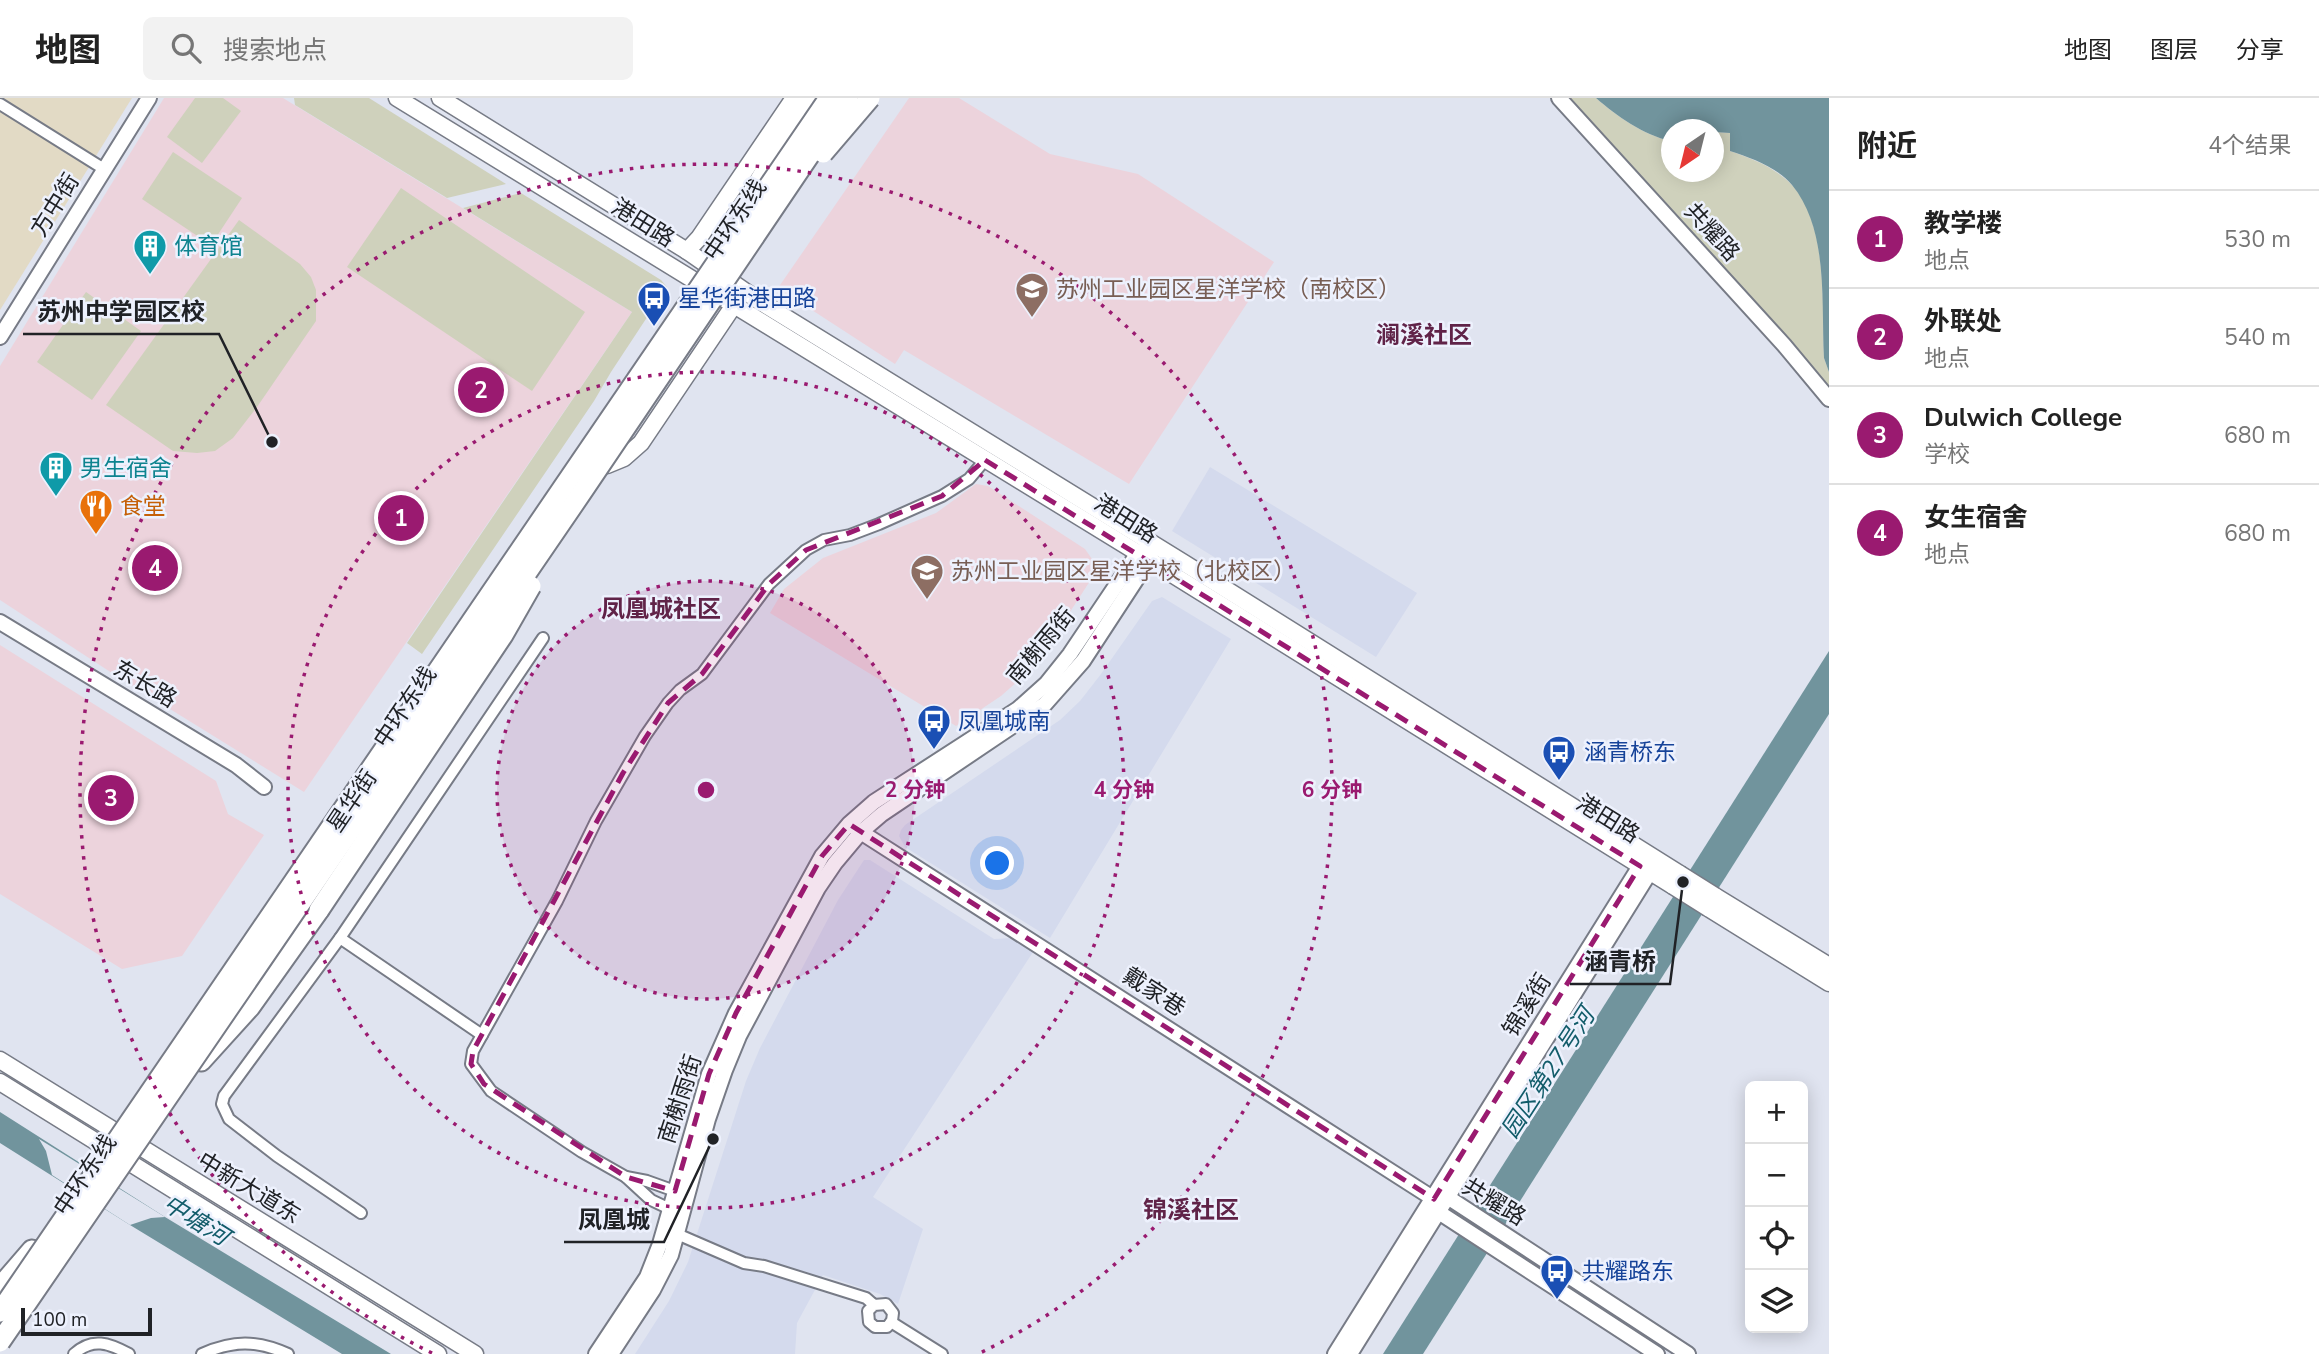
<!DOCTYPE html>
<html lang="zh">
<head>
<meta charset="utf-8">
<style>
	:root { --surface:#fff; --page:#f2f2f2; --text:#222; --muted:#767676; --line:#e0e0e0; --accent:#9a1a70 }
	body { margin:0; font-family:"Nunito Sans","Noto Sans SC",sans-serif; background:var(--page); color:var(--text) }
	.controls { position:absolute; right:21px; bottom:21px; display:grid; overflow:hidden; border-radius:10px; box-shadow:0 4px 18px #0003 }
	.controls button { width:63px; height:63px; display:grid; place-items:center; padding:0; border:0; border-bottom:2px solid var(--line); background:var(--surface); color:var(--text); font:35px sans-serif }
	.compass { position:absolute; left:1661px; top:21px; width:63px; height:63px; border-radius:50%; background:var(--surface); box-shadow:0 4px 18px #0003; rotate:215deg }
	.scale { position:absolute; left:21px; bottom:18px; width:131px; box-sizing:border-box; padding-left:7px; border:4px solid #202226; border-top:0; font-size:19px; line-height:24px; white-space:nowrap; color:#202226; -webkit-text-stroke:5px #edf1fd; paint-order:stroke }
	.you { position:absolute; left:998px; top:766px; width:24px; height:24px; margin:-18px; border:5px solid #fff; border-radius:50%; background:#1a73e8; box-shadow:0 0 0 10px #1a73e833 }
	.badge { display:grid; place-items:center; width:46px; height:46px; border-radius:50%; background:var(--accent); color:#fff; font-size:23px; font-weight:700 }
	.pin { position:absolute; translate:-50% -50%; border:4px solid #fff; box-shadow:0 2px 7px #0006 }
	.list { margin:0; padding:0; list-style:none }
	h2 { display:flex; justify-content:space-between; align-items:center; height:91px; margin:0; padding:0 28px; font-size:30px }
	h2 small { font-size:23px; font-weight:400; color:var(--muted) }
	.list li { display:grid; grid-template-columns:46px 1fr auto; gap:21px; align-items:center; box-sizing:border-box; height:98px; padding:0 28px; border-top:2px solid var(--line) }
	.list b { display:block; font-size:26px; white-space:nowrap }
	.list p { margin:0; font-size:23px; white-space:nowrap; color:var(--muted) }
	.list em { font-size:23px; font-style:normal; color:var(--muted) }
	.icon { flex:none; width:38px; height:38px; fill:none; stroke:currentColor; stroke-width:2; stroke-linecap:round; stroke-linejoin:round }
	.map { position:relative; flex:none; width:1829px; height:1256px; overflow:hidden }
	header { display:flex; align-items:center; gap:42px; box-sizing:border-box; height:98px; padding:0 35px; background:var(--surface); border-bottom:2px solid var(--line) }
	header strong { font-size:33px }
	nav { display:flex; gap:38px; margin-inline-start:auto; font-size:24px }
	.search { width:490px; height:63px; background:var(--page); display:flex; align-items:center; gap:18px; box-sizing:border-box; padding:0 24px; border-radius:10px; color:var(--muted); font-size:26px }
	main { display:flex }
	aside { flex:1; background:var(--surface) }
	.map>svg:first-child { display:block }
</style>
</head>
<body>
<header>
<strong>地图</strong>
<div class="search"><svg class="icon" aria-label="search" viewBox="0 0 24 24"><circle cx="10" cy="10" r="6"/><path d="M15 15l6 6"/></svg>搜索地点</div>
<nav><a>地图</a><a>图层</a><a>分享</a></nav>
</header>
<main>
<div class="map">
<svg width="1829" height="1256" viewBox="0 0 1829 1256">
	<rect width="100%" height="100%" fill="#e0e4f0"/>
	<g fill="#d4daed">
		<polygon points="1210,369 1417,495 1376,559 1172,433"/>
		<polygon points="1162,499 1231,541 1050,840 905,749 899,738 901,732 905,727 1060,622 1080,603 1101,576 1152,503"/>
		<polygon points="864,762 870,762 994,841 1012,840 1033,854 873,1099 923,1131 898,1206 880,1196 823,1177 797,1225 795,1256 635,1256 669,1203 688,1164 746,983 760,950 838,802"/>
	</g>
	<polygon fill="#e2dac5" points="0,0 132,0 0,212"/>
	<g fill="#ecd3dc">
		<polygon points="164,0 283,0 632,214 304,694 115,577 0,502 0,268"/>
		<polygon points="909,0 959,0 1050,56 1138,76 1274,164 1129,386 904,252 895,266 778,190"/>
		<polygon points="976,386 988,388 1085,451 1092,461 1094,472 1090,483 1035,568 1001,598 956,628 770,515 784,491 823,460 936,415"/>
		<polygon points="0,547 216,683 228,716 264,737 182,858 122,871 0,796"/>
	</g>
	<g fill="#cfd1bc">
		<polygon points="195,0 223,0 241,13 202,65 167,39"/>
		<polygon points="294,0 369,0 506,86 447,100 295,7"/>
		<path d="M1562 0H1596C1617 18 1643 37 1671 43L1672 74H1714V34L1731 35 1730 53C1751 60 1771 68 1788 83 1829 121 1822 207 1824 260L1829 274V301Z"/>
		<polygon points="173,54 242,100 211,147 142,101"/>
		<polygon points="401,90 585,214 532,293 347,169"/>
		<polygon points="521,95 661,182 667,189 611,274 594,303 422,556 407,545 632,214 463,110"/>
		<polygon points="239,122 300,166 311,179 316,192 316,223 257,309 233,340 215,353 197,355 173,353 106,307"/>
		<polygon points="86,194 141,233 92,302 37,264"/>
	</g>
	<g fill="#71949d">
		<path d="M1596 0H1829V274L1824 260C1821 204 1829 132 1792 87 1777 69 1751 60 1730 53V35L1714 34V32H1672L1671 43C1643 37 1617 18 1596 0Z"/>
		<polygon points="1829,553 1829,616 1423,1256 1383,1256"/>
		<polygon points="0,1014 165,1119 391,1256 342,1256 130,1127 0,1045"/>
	</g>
	<polygon fill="#e0e4f0" points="39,1041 165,1119 151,1120 130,1127 52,1077 46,1053"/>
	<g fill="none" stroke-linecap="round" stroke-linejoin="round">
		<defs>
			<g id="street">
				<polyline points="0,6 104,71"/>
				<polyline points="340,840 482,937"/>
				<polyline points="626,1079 647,1083 675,1093"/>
				<polyline points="670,1111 651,1102 626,1079 582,1054 491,993 471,966 473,953 557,803 596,723 645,638 668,605 680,592 702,576 769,486 806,452 824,442 850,437 879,426 942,398 969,381 985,362"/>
				<polyline points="361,1115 277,1058 229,1021 222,1006 224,998 340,840 543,540"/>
				<polyline points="677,1136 744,1165 764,1168 866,1200 874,1207 886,1206 893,1215 892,1223 887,1229 875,1229 869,1224 868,1213 874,1207"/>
				<polyline points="891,1224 942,1256"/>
				<path d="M74 1256C92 1239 109 1245 129 1256"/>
				<path d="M202 1256C233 1242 257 1242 288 1256"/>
			</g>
			<g id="secondary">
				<polyline points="1559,0 1784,247 1829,301"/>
				<polyline points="0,239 149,0"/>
				<polyline points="0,524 236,667 264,689"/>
				<polyline points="856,731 1434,1101"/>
				<polyline points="1443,1100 1449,1100 1688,1256"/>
				<polyline points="1437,1108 1440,1115 1657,1256"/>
				<polyline points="596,1256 647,1179 660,1146 709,976 736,915 822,758 849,726 874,704 1018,611 1046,586 1070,556 1138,455 1146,451"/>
				<polyline points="611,1256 653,1192 671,1157 708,1021 725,972 739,938 818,790 835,765 861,734 882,716 1045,606 1083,563 1149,462 1152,451"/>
				<polyline points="1335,1256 1640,768 1649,762"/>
				<polyline points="1350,1256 1650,774 1652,764"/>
			</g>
			<g id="primary">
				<polyline points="397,0 1138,455 1673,788"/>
				<polyline points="440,0 687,153 759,203 1184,465 1680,776"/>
				<polyline points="687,153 699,140 794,0"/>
				<polyline points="607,367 624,360 641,345 734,207"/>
				<polyline points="1715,798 1829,868"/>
				<polyline points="1708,810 1829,885"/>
				<polyline points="0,962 475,1256"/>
				<polyline points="0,984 438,1256"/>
			</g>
			<g id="highway">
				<polyline points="744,109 781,46 811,0"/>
				<polyline points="201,963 250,909 319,812"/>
				<polyline points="0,1189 32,1152"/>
			</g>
		</defs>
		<use href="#street" stroke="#777b86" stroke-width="14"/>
		<use href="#secondary" stroke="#777b86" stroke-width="18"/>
		<use href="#primary" stroke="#777b86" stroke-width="19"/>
		<use href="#highway" stroke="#777b86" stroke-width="23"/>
		<use href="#street" stroke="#fff" stroke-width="10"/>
		<use href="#secondary" stroke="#fff" stroke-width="14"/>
		<use href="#primary" stroke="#fff" stroke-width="16"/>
		<use href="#highway" stroke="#fff" stroke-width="19"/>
		<defs>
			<g id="primary-bridge">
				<polyline points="1680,776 1715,798"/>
				<polyline points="1673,788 1708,810"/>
			</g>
			<g id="highway-bridge">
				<polyline points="823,55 870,0"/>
				<polyline points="319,812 503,537 531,488"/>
				<polyline points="0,1214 829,0"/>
				<polyline points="0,1244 582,394 848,0"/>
			</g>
		</defs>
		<use href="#primary-bridge" stroke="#777b86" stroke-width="19" stroke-linecap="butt"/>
		<use href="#highway-bridge" stroke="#777b86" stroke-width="23" stroke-linecap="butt"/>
		<use href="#primary-bridge" stroke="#fff" stroke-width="16"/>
		<use href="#highway-bridge" stroke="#fff" stroke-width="19"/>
	</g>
	<path fill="none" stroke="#9a1a70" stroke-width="5" stroke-dasharray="14 9" stroke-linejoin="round" d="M985 362 1640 768 1434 1101 849 726 822 758 736 915 709 976 675 1093 626 1079 484 986 471 966 473 953 623 675 668 605 702 576 769 486 806 452 942 398Z"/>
	<circle cx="706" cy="692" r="209" fill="#9a1a70" fill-opacity=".12"/>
	<g fill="none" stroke="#9a1a70" stroke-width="3.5" stroke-dasharray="3.5 7">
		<circle cx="706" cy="692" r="209"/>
		<circle cx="706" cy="692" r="418"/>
		<path d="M432 1255A626 626 0 1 1 980 1255"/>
	</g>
	<defs>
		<symbol id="building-pin" viewBox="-11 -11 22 30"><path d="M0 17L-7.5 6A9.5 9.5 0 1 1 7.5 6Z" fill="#0f9aa8" stroke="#edf1fd"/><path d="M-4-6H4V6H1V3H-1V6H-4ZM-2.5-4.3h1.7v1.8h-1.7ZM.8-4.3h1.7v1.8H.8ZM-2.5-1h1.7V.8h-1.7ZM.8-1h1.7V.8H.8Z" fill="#fff"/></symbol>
		<symbol id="school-pin" viewBox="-11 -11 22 30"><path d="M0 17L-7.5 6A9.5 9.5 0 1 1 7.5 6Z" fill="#8d6e63" stroke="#edf1fd"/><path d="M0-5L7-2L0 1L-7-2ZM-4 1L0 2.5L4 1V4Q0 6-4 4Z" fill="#fff"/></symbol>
		<symbol id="bus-pin" viewBox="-11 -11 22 30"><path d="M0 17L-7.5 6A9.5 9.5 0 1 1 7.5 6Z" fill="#1a4fb4" stroke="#edf1fd"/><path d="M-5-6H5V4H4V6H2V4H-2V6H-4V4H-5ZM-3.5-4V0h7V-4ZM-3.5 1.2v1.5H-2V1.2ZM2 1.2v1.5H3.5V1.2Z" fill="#fff"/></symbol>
		<symbol id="restaurant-pin" viewBox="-11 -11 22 30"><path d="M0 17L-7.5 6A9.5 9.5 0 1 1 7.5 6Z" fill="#e8710a" stroke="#edf1fd"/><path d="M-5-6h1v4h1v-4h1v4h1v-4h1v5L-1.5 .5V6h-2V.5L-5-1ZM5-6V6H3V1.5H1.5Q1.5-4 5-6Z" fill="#fff"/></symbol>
	</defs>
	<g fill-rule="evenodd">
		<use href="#building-pin" x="131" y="129" width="38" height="52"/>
		<use href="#school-pin" x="1013" y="172" width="38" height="52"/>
		<use href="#bus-pin" x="635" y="181" width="38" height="52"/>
		<use href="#building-pin" x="37" y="351" width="38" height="52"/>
		<use href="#restaurant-pin" x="77" y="389" width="38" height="52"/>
		<use href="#school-pin" x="908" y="454" width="38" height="52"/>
		<use href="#bus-pin" x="915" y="604" width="38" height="52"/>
		<use href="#bus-pin" x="1540" y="635" width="38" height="52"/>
		<use href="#bus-pin" x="1538" y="1154" width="38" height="52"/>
	</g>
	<g text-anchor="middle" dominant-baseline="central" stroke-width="5" stroke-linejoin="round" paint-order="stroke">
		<g font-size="23" fill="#202226" stroke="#edf1fd">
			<text transform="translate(55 107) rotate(-58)">方中街</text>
			<text transform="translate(735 122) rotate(-56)">中环东线</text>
			<text transform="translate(643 125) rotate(32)">港田路</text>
			<text transform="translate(1712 134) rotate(48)">共耀路</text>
			<text transform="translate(1126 421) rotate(32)">港田路</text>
			<text transform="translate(1041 548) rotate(-50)">南榭雨街</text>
			<text transform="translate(145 586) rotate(31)">东长路</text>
			<text transform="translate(405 609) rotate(-56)">中环东线</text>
			<text transform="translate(352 703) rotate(-56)">星华街</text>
			<text transform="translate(1608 721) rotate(32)">港田路</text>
			<text transform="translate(1154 894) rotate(33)">戴家巷</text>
			<text transform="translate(1527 907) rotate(-58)">锦溪街</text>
			<text transform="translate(680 1001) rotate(-72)">南榭雨街</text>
			<text transform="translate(85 1077) rotate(-56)">中环东线</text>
			<text transform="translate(249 1090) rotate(31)">中新大道东</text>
			<text transform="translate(1494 1104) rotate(31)">共耀路</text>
		</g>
		<g font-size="23" fill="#0d838f" stroke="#edf1fd" text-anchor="start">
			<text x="174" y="148">体育馆</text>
			<text x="80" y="370">男生宿舍</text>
		</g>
		<g font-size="23" fill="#785e54" stroke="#edf1fd" text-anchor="start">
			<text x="1056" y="191">苏州工业园区星洋学校（南校区）</text>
			<text x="951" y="473">苏州工业园区星洋学校（北校区）</text>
		</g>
		<g font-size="23" fill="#164399" stroke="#edf1fd" text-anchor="start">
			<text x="678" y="200">星华街港田路</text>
			<text x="958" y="623">凤凰城南</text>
			<text x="1584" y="654">涵青桥东</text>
			<text x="1582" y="1173">共耀路东</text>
		</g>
		<g font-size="23" fill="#c56008" stroke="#edf1fd" text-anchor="start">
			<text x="120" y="408">食堂</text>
		</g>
		<g font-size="24" font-weight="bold" fill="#602348" stroke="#edf1fd">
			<text x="1424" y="237">澜溪社区</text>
			<text x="661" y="511">凤凰城社区</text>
			<text x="1191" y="1112">锦溪社区</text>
		</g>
		<g font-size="24" font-style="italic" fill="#125c6a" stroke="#edf1fd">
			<text transform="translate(1548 975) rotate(-57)">园区第27号河</text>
			<text transform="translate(196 1122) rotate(32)">中塘河</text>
		</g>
	</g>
	<circle cx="706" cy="692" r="10" fill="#9a1a70" stroke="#edf1fd" stroke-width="3.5"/>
	<g font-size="21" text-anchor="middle" font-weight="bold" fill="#9a1a70" stroke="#edf1fd" stroke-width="5" stroke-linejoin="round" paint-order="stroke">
		<text x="915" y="699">2 分钟</text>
		<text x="1124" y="699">4 分钟</text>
		<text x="1332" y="699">6 分钟</text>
	</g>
	<path fill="none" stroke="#202226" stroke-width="2.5" d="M272 344L219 236H23M1683 784L1670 886H1570M713 1041L664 1144H564"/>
	<g fill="#202226" stroke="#edf1fd" stroke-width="2.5">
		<circle cx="272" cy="344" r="7"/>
		<circle cx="1683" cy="784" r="7"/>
		<circle cx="713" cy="1041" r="7"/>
	</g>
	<g font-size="24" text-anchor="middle" font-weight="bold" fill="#202226" stroke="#edf1fd" stroke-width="5" stroke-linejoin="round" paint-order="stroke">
		<text x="121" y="222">苏州中学园区校</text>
		<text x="1620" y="872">涵青桥</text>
		<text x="614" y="1130">凤凰城</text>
	</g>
</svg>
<div class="controls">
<button>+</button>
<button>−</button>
<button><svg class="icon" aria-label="locate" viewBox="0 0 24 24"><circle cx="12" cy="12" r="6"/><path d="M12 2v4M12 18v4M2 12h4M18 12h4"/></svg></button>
<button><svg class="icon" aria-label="layers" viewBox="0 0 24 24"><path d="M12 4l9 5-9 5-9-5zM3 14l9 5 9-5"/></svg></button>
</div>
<svg class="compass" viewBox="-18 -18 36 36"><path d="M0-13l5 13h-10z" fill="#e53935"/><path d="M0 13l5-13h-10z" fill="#767676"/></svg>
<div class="scale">100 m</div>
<div class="you"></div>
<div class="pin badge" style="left:401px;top:420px">1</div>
<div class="pin badge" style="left:481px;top:292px">2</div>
<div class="pin badge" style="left:111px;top:700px">3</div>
<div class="pin badge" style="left:155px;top:470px">4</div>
</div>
<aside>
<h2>附近<small>4个结果</small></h2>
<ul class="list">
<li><span class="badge">1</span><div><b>教学楼</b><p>地点</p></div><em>530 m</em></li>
<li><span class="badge">2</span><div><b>外联处</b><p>地点</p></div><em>540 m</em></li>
<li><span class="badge">3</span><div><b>Dulwich College</b><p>学校</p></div><em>680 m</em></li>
<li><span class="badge">4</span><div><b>女生宿舍</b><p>地点</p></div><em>680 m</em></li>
</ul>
</aside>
</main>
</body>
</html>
